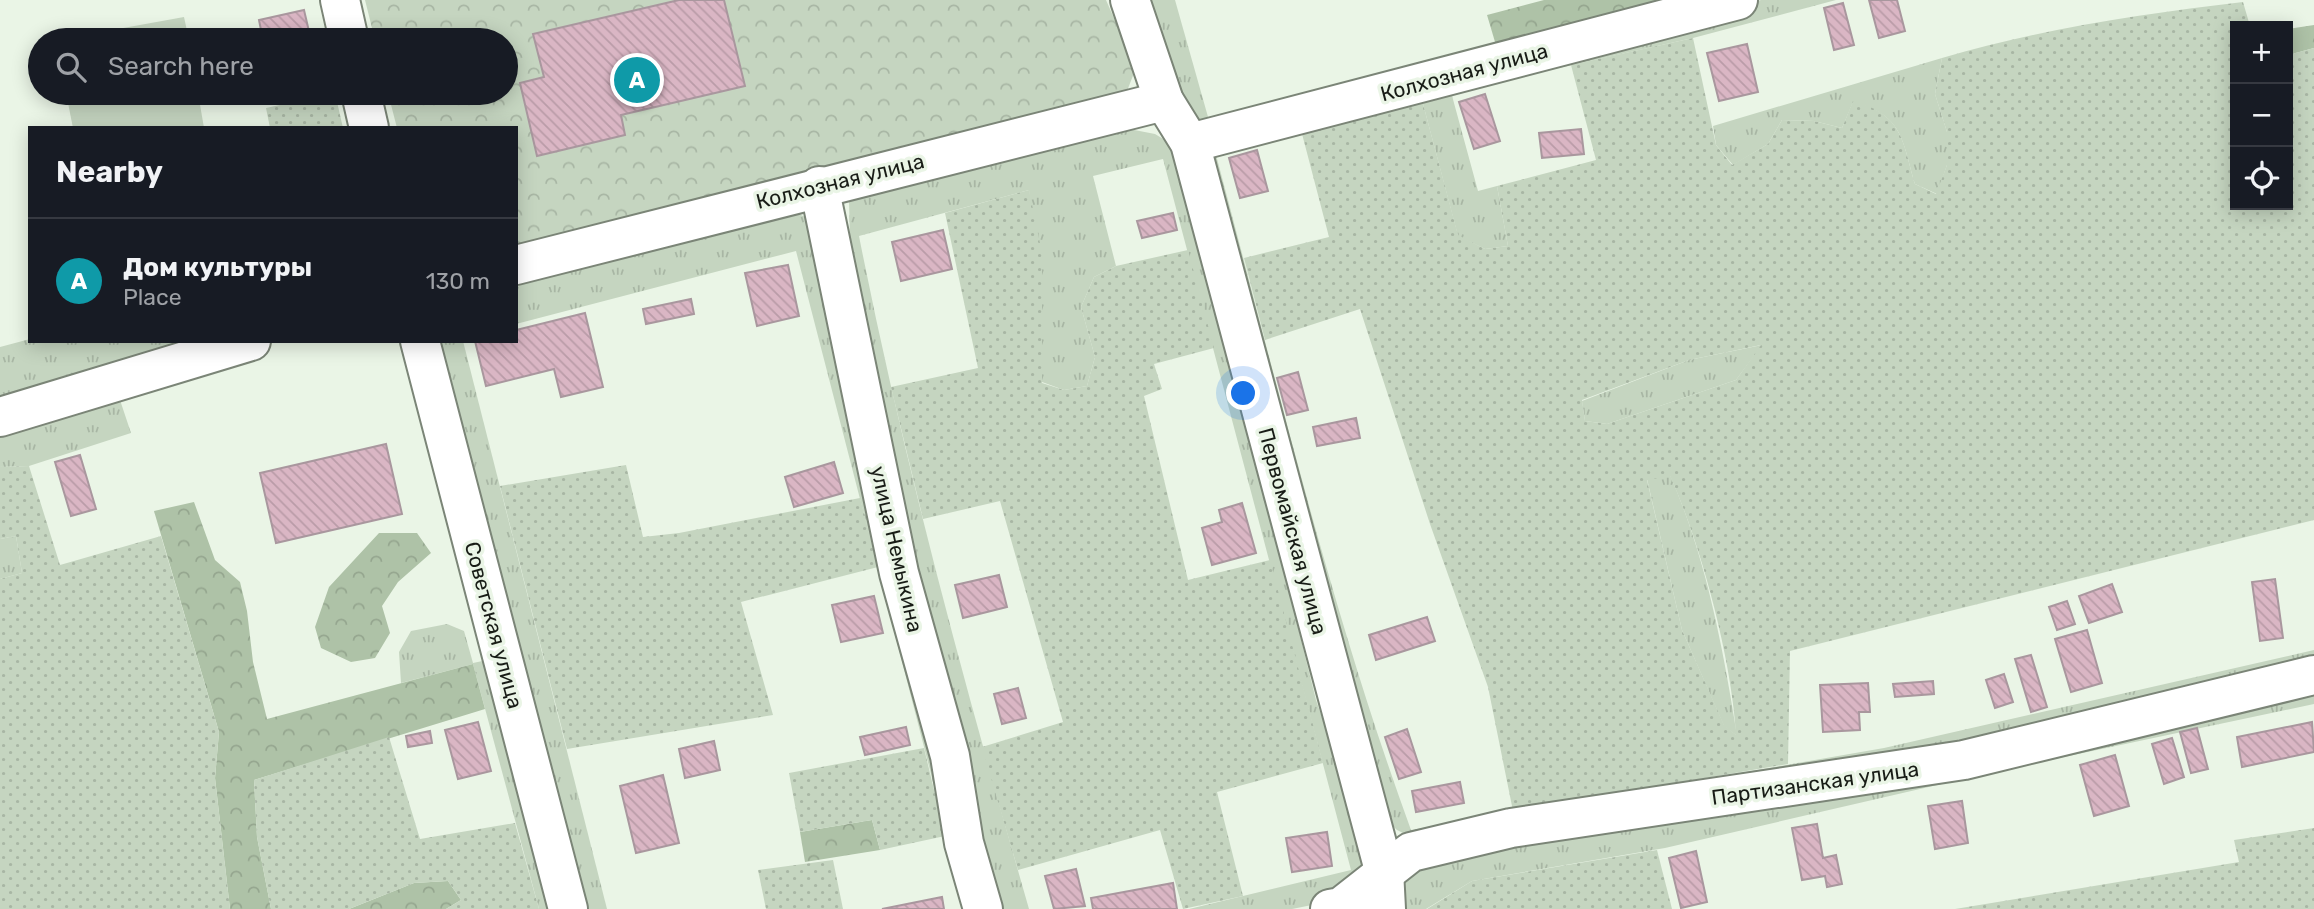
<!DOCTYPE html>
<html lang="en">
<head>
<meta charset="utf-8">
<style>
	:root { --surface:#171b24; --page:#242831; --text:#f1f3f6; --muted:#9ea1a6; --line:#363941; --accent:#db2777 }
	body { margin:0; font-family:Rubik,sans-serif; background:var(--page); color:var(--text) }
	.controls { position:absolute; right:21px; top:21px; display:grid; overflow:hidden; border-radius:0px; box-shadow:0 4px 18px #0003 }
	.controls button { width:63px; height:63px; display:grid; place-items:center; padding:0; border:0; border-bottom:2px solid var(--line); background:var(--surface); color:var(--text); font:35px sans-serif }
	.you { position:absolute; left:1244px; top:394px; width:24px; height:24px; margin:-18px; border:5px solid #fff; border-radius:50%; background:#1a73e8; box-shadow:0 0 0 10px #1a73e833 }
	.badge { display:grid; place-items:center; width:46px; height:46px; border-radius:50%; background:var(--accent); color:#fff; font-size:23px; font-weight:700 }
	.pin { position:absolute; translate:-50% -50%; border:4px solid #fff; box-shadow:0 2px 7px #0006 }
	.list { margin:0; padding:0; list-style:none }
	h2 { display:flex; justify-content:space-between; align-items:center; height:91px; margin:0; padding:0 28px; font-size:30px }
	h2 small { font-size:23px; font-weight:400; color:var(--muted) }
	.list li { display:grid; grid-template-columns:46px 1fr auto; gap:21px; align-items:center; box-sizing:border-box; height:126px; padding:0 28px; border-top:2px solid var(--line) }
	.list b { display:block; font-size:26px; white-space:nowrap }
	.list p { margin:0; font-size:23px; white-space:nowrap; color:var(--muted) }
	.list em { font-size:23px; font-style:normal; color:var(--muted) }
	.icon { flex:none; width:38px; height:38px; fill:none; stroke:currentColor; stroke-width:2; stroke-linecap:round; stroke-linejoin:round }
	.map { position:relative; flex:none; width:2314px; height:909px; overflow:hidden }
	.search { position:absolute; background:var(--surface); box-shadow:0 4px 18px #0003; left:28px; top:28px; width:490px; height:77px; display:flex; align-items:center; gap:18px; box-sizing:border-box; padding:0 24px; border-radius:38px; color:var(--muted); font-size:26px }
	.panel { position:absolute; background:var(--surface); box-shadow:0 4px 18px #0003; left:28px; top:126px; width:490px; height:217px; border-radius:0px }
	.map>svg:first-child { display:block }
</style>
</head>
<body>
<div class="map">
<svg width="2314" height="909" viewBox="0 0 2314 909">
	<defs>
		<pattern id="grass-tufts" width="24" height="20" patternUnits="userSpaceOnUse" patternTransform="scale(1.75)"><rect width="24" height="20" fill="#c5d5c0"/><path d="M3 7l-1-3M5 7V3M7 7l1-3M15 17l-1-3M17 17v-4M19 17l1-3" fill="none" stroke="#a8b6a4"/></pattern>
		<pattern id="forest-crowns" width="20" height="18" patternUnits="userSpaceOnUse" patternTransform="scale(1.75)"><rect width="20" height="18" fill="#aec2a7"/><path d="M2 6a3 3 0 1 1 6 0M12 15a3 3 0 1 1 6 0" fill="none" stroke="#95a68f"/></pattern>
		<pattern id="park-crowns" width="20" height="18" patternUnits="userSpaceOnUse" patternTransform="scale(1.75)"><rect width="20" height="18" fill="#c5d5c0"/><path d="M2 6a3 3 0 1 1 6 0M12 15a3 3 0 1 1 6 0" fill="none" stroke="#a8b6a4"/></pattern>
		<pattern id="garden-dots" width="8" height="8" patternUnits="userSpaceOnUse" patternTransform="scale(1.75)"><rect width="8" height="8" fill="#c5d5c0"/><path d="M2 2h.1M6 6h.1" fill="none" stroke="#a8b6a4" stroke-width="1.8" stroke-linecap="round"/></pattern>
		<pattern id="building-back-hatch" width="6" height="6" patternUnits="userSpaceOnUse" patternTransform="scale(1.75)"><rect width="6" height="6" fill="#dab6c4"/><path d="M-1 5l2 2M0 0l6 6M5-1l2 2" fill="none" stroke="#ba9ca8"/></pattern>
	</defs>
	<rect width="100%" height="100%" fill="#eaf5e6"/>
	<g fill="url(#grass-tufts)">
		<polygon points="1141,0 1175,0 1210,124 1191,128"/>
		<path d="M1761 0H1836L1693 38 1451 92 1478 191 1497 186 1508 246 1485 249 1458 236 1422 100 1215 151C1276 379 1330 608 1411 830L1884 748 2314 650V661L1932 756 1417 840 1397 830 1383 816 1201 146Z"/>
		<path d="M1942 58 1935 94 1947 132V165L1937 194 1915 184C1902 139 1903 115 1853 102L1842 128 1814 121 1782 120 1768 144 1733 165 1716 145 1713 126Z"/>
		<path d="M1124 128 1155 134 1175 146 1193 203 1316 700 1369 855V872L1322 903 1292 909H1189L1351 870 1163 159 1093 176 1116 266 1094 277 1081 307 1095 357 1087 386 1064 390 1042 382 1029 190 859 236C904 464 965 686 1029 909H1000L892 492 850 245 849 199Z"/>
		<polygon points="793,211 815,222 974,909 962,909 931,774 796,251 516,324 516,283"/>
		<polygon points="30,339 30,341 186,341 0,400 0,347"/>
		<polygon points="438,341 463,341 607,909 580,909"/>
		<polygon points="1762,345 1736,380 1607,424 1585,421 1582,401 1689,360"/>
		<polygon points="118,394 131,433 29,466 0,467 0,429"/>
		<path d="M1670 475C1706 557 1723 648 1737 736L1724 726 1682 630 1647 479Z"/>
		<polygon points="16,536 22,573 0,579 0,539"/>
		<polygon points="447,624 464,631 473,663 492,659 558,909 539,909 473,664 401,683 399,652 411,631"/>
		<polygon points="2314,690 2314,704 1998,771 1665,848 1472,881 1426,909 1404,909 1406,875 1427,861"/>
	</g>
	<g fill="url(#forest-crowns)">
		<polygon points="1544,0 1698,0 1498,52 1487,15"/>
		<polygon points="2314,25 2314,48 2288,55 2288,29"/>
		<polygon points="194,502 215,560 240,582 247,611 253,662 267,719 473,664 485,709 254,780 257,837 271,909 230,909 215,778 219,732 154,511"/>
		<polygon points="379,533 417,533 431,553 398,582 382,606 390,633 375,658 351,662 321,648 315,627 329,587"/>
		<polygon points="872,820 880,850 805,862 800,832"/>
		<polygon points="448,881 461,900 446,909 349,909 414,883"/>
	</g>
	<polygon fill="url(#park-crowns)" points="365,0 1106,0 1136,68 1127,91 516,245 516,128 397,128 388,93 506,93 506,40 375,40"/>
	<g fill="url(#garden-dots)" fill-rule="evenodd">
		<path d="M2243 2 2250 26H2235V205H2288V55L2314 48V520L1790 651 1788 764 1513 811 1488 687 1430 524 1360 309 1265 340 1244 258 1329 237 1301 130 1422 100 1458 235 1485 249 1508 246 1497 186 1596 160 1571 65 1693 38 1716 145 1732 165 1768 144 1782 120 1814 121 1842 128 1853 101C1903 115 1902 139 1915 184L1936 194 1947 165V132L1935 94 1942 58C2040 29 2142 14 2243 2ZM1761 345 1736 380 1607 424 1585 421 1582 400 1689 360ZM1670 476C1701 544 1732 661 1736 735L1724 725 1682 630 1647 480Z"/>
		<polygon points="335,93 343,128 270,128 266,108"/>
		<polygon points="1029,190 1042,253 1042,383 1064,390 1087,386 1095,357 1081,307 1094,277 1116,266 1188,250 1214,348 1154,364 1162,389 1144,396 1188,580 1270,560 1323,763 1217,792 1243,896 1183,909 1160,830 1018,870 982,747 1063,722 1000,501 923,519 891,387 978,368 945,213"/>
		<polygon points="626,465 643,537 679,533 860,498 878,567 741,602 773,715 567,749 500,486"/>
		<polygon points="29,466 60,565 161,536 219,732 215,778 230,909 0,909 0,579 22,573 16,536 0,539 0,467"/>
		<polygon points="389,737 420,839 515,823 539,909 446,909 461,900 448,881 414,883 349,909 271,909 257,837 254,780"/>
		<polygon points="924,748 945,836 880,850 872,820 800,832 789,773"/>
		<polygon points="2314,828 2314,909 1955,909 2239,862 2234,840"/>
		<polygon points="1657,850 1672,909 1427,909 1472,881"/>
		<polygon points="833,860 843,909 766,909 758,870"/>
	</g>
	<g fill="#c5d5c0">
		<polygon points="184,17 189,40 57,40"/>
		<polygon points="66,93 198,93 204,128 73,128"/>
	</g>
	<g fill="url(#building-back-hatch)" stroke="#a9979e" stroke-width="2">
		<polygon points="679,0 724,0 745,86 621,115 625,135 537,156 520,83 544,77 533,34"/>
		<polygon points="1869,0 1897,0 1905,31 1879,38"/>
		<polygon points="1843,3 1854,45 1834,50 1824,8"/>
		<polygon points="304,10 311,40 263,40 259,20"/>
		<polygon points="1747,44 1758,92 1719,101 1707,53"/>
		<polygon points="275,93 311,93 276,100"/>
		<polygon points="1485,94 1500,141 1474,149 1459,102"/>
		<polygon points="1581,129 1584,154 1542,158 1539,133"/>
		<polygon points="1257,150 1268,191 1240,198 1229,158"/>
		<polygon points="1173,213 1177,230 1142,238 1137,221"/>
		<polygon points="943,230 952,269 901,281 892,242"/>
		<polygon points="788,265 799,316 757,326 745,273"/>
		<polygon points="691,299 694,314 646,324 643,309"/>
		<polygon points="585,313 603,387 561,397 554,369 486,386 475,341 516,341 516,330"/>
		<polygon points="1298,372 1308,410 1287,415 1277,378"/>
		<polygon points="1356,418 1360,438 1317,446 1313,427"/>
		<polygon points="386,444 402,514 276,543 260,473"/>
		<polygon points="80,455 96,509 71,516 55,462"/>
		<polygon points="834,462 843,493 794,507 785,477"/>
		<polygon points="1242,503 1256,553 1212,565 1202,528 1222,522 1219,510"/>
		<polygon points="999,575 1007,607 963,618 955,585"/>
		<polygon points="2275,579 2283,638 2260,641 2252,582"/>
		<polygon points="2112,584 2122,612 2089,623 2079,596"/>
		<polygon points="874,596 883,633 841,642 832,605"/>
		<polygon points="2067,601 2075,624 2057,630 2049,607"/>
		<polygon points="1427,617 1435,641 1376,660 1369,635"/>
		<polygon points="2087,630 2102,683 2071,692 2055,639"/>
		<polygon points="2031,655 2047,707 2031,712 2015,659"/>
		<polygon points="2004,674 2013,702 1995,708 1986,680"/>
		<polygon points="1933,681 1934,694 1895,697 1893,684"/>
		<polygon points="1868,683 1870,712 1859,712 1860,730 1823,732 1820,685"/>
		<polygon points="1018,688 1026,718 1002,724 994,694"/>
		<polygon points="478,722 491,771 458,779 445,730"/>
		<polygon points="2312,722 2314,752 2242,767 2237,737"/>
		<polygon points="906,727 910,745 865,755 860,737"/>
		<polygon points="2197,728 2208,769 2191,773 2180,732"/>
		<polygon points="1407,729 1421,772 1399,779 1385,737"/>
		<polygon points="430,731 432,743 408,747 406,736"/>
		<polygon points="2172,738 2184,777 2164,784 2152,744"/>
		<polygon points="714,741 720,770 685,778 679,749"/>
		<polygon points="2115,755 2129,806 2094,816 2080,765"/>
		<polygon points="663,775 679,843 636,853 620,786"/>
		<polygon points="1460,782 1464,803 1416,812 1412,791"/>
		<polygon points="1962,801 1968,843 1935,849 1928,806"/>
		<polygon points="1817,824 1823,858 1836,855 1842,884 1827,887 1825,876 1802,880 1792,828"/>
		<polygon points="1327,832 1332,866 1292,872 1286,838"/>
		<polygon points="1696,851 1707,902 1681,908 1669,858"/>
		<polygon points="1076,869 1085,906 1054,909 1045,876"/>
		<polygon points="1173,883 1177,909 1093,909 1091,898"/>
		<polygon points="942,897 944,909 882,909"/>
	</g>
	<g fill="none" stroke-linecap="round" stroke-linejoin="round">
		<defs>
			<g id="minor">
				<polyline points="340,0 349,40"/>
				<polyline points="1130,0 1164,101 1190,143 1384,870 1386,909"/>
				<polyline points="361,93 369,128"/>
				<polyline points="1190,143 1738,0"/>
				<polyline points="819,186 899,573 950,756 964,843 983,909"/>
				<polyline points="516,265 1164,101"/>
				<polyline points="420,341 568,909"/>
				<polyline points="0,417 251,341"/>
				<polyline points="1330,909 1341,907 1411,852 1511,828 1964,760 2314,675"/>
			</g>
		</defs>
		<use href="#minor" stroke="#7b8577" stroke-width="42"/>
		<use href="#minor" stroke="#fff" stroke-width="38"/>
	</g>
	<g text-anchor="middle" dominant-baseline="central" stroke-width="7" stroke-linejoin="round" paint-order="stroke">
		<g font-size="21" fill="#181c16" stroke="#eaf5e6">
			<text transform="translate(1464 72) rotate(-15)">Колхозная улица</text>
			<text transform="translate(840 181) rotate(-14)">Колхозная улица</text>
			<text transform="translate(1293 531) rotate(75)">Первомайская улица</text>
			<text transform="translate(897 549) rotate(77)">улица Немыкина</text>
			<text transform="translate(494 625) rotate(75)">Советская улица</text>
			<text transform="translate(1815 783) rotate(-8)">Партизанская улица</text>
		</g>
	</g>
</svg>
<div class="controls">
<button>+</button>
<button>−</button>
<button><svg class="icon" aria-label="locate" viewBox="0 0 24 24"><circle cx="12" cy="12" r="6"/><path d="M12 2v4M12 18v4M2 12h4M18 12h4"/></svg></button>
</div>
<div class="you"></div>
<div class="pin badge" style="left:637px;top:80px;background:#0f9aa8">A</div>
<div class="search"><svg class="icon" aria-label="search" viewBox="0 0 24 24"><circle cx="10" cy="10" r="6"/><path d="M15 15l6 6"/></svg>Search here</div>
<section class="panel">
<h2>Nearby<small></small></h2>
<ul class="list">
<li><span class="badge" style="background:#0f9aa8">A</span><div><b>Дом культуры</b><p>Place</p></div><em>130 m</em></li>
</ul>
</section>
</div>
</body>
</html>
